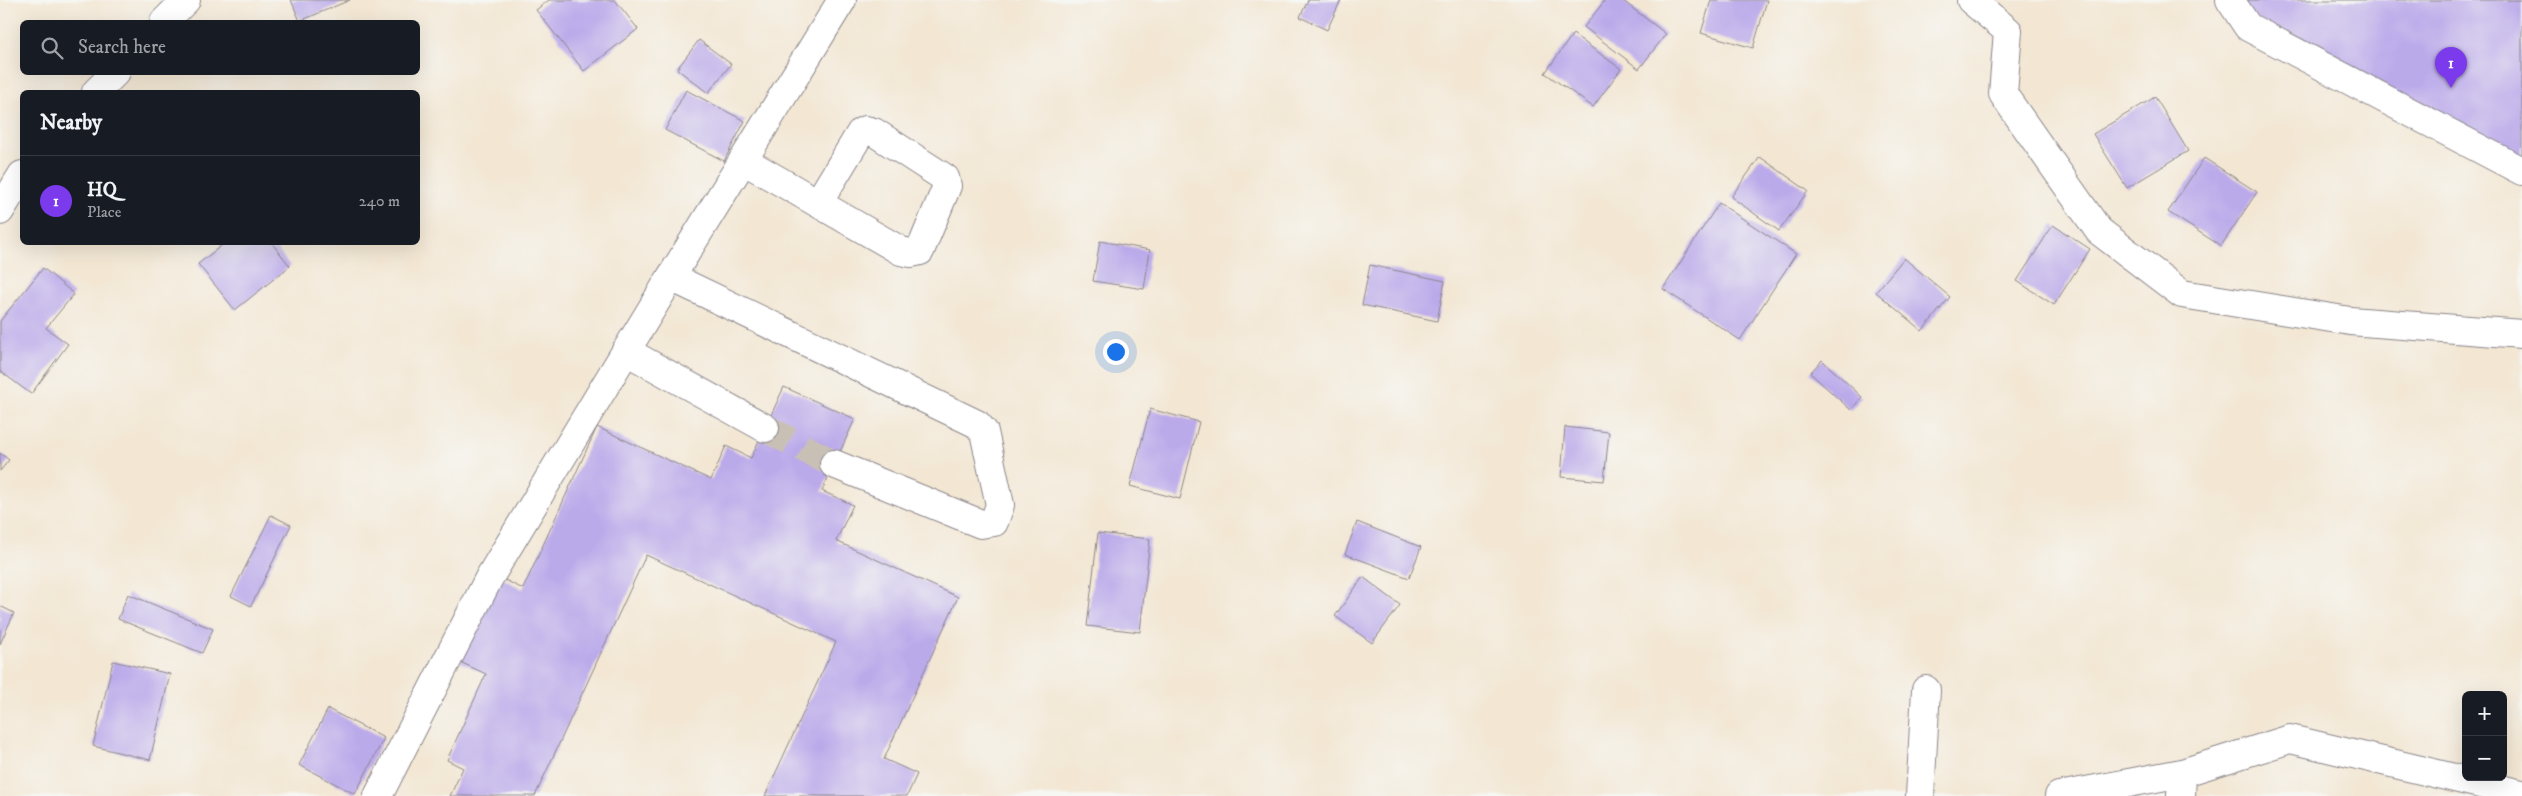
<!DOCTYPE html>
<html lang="en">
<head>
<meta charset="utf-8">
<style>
	:root { --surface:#171b24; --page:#20242c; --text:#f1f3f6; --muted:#9ea1a6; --line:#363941; --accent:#7c3aed }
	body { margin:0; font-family:"IM FELL DW Pica",serif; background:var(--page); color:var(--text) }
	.controls { position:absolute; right:15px; bottom:15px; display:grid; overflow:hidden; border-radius:8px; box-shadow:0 5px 20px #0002 }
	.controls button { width:45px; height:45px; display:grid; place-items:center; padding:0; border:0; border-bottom:1px solid var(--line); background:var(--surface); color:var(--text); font:25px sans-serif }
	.you { position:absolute; left:1115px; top:351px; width:18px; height:18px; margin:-12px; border:4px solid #fff; border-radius:50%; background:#1a73e8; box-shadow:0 0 0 8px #1a73e833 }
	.badge { display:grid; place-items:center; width:32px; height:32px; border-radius:50%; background:var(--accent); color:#fff; font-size:16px; font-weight:700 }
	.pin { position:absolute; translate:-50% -41px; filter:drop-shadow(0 1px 2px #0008) }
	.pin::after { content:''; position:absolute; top:26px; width:18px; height:15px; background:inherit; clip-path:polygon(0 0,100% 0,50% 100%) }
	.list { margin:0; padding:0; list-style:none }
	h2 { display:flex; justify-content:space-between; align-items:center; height:65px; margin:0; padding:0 20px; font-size:21px }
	h2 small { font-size:16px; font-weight:400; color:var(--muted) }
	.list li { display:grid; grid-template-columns:32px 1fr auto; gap:15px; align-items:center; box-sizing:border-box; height:90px; padding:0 20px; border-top:1px solid var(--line) }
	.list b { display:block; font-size:19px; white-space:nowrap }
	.list p { margin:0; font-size:16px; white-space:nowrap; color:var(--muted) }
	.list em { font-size:16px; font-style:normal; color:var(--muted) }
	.icon { flex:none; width:28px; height:28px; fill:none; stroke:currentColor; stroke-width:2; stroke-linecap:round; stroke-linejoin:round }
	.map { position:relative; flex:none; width:2522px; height:796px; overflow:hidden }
	.search { position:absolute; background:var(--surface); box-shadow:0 5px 20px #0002; left:20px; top:20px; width:400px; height:55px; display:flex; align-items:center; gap:12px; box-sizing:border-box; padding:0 18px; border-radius:8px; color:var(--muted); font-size:19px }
	.panel { position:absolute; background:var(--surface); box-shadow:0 5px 20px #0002; left:20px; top:90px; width:400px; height:155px; border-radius:8px }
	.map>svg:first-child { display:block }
</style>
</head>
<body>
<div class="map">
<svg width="2522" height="796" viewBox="0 0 2522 796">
	<rect width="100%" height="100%" fill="#f6f6f2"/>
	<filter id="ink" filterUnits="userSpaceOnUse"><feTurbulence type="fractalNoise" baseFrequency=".02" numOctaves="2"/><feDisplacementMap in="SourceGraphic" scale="10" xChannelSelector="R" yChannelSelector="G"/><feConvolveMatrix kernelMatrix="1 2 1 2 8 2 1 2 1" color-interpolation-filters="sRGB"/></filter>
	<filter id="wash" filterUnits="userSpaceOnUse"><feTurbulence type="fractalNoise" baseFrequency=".0096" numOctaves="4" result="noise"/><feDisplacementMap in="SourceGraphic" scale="20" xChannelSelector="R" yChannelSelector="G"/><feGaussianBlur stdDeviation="1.12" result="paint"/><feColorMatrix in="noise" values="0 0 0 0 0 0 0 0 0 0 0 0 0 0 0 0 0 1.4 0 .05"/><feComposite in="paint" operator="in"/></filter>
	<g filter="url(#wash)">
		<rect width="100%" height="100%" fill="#f3e7d4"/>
		<g id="blocks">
			<g fill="#bbaaea">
				<polygon points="291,0 350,0 300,21"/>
				<polygon points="549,0 615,0 638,29 584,71 536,10"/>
				<polygon points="1308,0 1341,0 1327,30 1300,17"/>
				<polygon points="1605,0 1622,0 1666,34 1639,69 1584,27"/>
				<polygon points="1711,0 1767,0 1753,48 1701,33"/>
				<polygon points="2243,0 2522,0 2522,165 2240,11"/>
				<polygon points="1573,34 1621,69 1593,107 1545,73"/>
				<polygon points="699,40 731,64 708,93 677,69"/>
				<polygon points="686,90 745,121 724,161 665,130"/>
				<polygon points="2155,97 2188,151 2127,188 2093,134"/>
				<polygon points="1760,157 1808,191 1779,231 1731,197"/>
				<polygon points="2204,158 2257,192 2221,246 2168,212"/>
				<polygon points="1719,203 1796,254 1740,340 1663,289"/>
				<polygon points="2053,225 2090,249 2054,305 2017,281"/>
				<polygon points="1100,241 1150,250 1144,289 1093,281"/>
				<polygon points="226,242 271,242 290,266 235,310 198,264"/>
				<polygon points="1904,258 1950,297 1922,331 1876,292"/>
				<polygon points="1370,265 1445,281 1437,321 1362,305"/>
				<polygon points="43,268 74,294 46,328 68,344 31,394 0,371 0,321"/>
				<polygon points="1822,360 1862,397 1851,410 1810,373"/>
				<polygon points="784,387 855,419 822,491 853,505 836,541 958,597 884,759 917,774 907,796 765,796 836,642 646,555 535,796 450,796 463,768 447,760 486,674 460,662 499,577 523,589 597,427 711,480 726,446 751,458"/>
				<polygon points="1150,409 1199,422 1180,499 1130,486"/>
				<polygon points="1565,427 1609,432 1604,481 1561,477"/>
				<polygon points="0,453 9,460 0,471"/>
				<polygon points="271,515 291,525 251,606 231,596"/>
				<polygon points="1357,522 1421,547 1409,578 1345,554"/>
				<polygon points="1098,533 1150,539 1140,632 1087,626"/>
				<polygon points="1363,577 1400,605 1372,643 1335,616"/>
				<polygon points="128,594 213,629 202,653 118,619"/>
				<polygon points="0,606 14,613 0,644"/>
				<polygon points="113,661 170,674 150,760 93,746"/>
				<polygon points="328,709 384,738 355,794 299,765"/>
			</g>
		</g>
	</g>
	<g filter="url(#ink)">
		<use href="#blocks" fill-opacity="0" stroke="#8a8488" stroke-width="1"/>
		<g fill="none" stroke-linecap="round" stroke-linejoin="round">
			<polyline stroke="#c9c0b5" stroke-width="28" stroke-dasharray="28 14" stroke-linecap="butt" points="765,428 834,464"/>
			<defs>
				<g id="minor">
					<polyline points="1971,0 2008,31 2003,94 2099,231 2182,294 2350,321 2522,334"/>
					<polyline points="2230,0 2248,27 2522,171"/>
					<polyline points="164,22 186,0"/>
					<polyline points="96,92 116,72"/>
					<polyline points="743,160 901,251 911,253 920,251 947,186 945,178 874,132 866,130 861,132 818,203"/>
					<polyline points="0,211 22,175"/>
					<polyline points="671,277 842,0"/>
					<polyline points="765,428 626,351 671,277 977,424 984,432 1000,505 994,522 981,524 834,464"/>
					<polyline points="378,796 489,578 626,351"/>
					<polyline points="1920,796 1926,690"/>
					<polyline points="2059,796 2182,773 2290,739 2522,794"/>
					<polyline points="2181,796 2182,773"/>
				</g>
			</defs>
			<use href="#minor" stroke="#8a8488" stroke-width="30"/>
			<use href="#minor" stroke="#fff" stroke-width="28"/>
		</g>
	</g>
</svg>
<div class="controls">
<button>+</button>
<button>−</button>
</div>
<div class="you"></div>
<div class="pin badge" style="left:2451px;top:88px">1</div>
<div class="search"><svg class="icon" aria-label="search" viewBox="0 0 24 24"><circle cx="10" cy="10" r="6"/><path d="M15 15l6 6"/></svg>Search here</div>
<section class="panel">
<h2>Nearby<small></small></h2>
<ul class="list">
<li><span class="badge">1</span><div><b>HQ</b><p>Place</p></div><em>240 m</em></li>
</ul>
</section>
</div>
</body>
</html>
